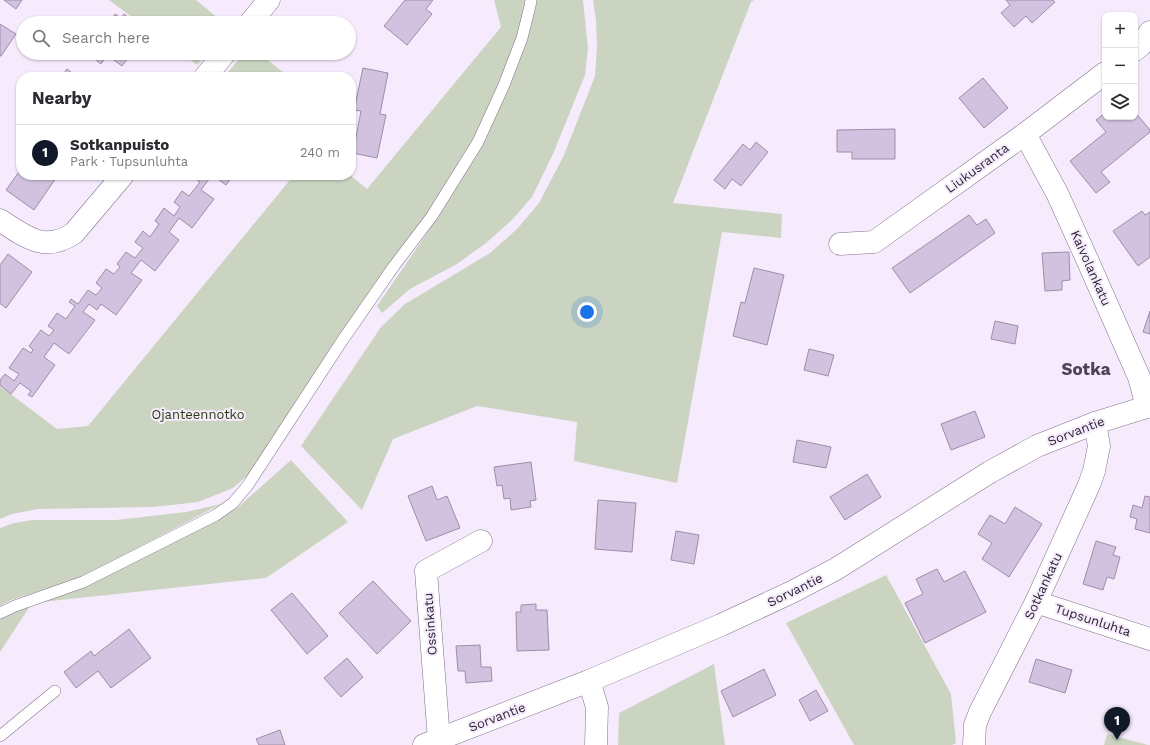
<!DOCTYPE html>
<html lang="en">
<head>
<meta charset="utf-8">
<style>
	:root { --surface:#fff; --page:#f7f7f7; --text:#2b2b33; --muted:#7c7c81; --line:#e1e1e2; --accent:#111827 }
	body { margin:0; font-family:"Work Sans",sans-serif; background:var(--page); color:var(--text) }
	.controls { position:absolute; right:12px; top:12px; display:grid; overflow:hidden; border-radius:8px; box-shadow:0 1px 3px #0004 }
	.controls button { width:36px; height:36px; display:grid; place-items:center; padding:0; border:0; border-bottom:1px solid var(--line); background:var(--surface); color:var(--text); font:20px sans-serif }
	.you { position:absolute; left:587px; top:312px; width:14px; height:14px; margin:-10px; border:3px solid #fff; border-radius:50%; background:#1a73e8; box-shadow:0 0 0 6px #1a73e833 }
	.badge { display:grid; place-items:center; width:26px; height:26px; border-radius:50%; background:var(--accent); color:#fff; font-size:13px; font-weight:700 }
	.pin { position:absolute; translate:-50% -33px; filter:drop-shadow(0 1px 2px #0008) }
	.pin::after { content:''; position:absolute; top:21px; width:14px; height:12px; background:inherit; clip-path:polygon(0 0,100% 0,50% 100%) }
	.list { margin:0; padding:0; list-style:none }
	h2 { display:flex; justify-content:space-between; align-items:center; height:52px; margin:0; padding:0 16px; font-size:17px }
	h2 small { font-size:13px; font-weight:400; color:var(--muted) }
	.list li { display:grid; grid-template-columns:26px 1fr auto; gap:12px; align-items:center; box-sizing:border-box; height:56px; padding:0 16px; border-top:1px solid var(--line) }
	.list b { display:block; font-size:15px; white-space:nowrap }
	.list p { margin:0; font-size:13px; white-space:nowrap; color:var(--muted) }
	.list em { font-size:13px; font-style:normal; color:var(--muted) }
	.icon { flex:none; width:22px; height:22px; fill:none; stroke:currentColor; stroke-width:2; stroke-linecap:round; stroke-linejoin:round }
	.map { position:relative; flex:none; width:1150px; height:745px; overflow:hidden }
	.search { position:absolute; background:var(--surface); box-shadow:0 1px 3px #0004; left:16px; top:16px; width:340px; height:44px; display:flex; align-items:center; gap:10px; box-sizing:border-box; padding:0 14px; border-radius:22px; color:var(--muted); font-size:15px }
	.panel { position:absolute; background:var(--surface); box-shadow:0 1px 3px #0004; left:16px; top:72px; width:340px; height:108px; border-radius:16px }
	.map>svg:first-child { display:block }
</style>
</head>
<body>
<div class="map">
<svg width="1150" height="745" viewBox="0 0 1150 745">
	<rect width="100%" height="100%" fill="#f6ebfd"/>
	<g fill="#cbd4c1">
		<polygon points="109,0 196,0 224,23 140,23"/>
		<polygon points="494,0 525,0 518,35 501,82 475,140 430,213 249,474 233,488 198,502 154,507 38,509 12,514 0,519 0,386 57,429 88,426 294,175 350,175 367,189 501,27"/>
		<polygon points="534,0 583,0 588,48 585,75 553,154 532,197 512,220 486,243 457,264 410,289 382,313 377,306 436,220 483,145"/>
		<polygon points="593,0 754,0 751,2 673,203 782,214 781,238 722,232 677,483 574,461 577,422 477,406 393,439 362,510 301,446 381,327 405,304 490,253 517,229 539,203 564,155 595,76 597,47 596,20"/>
		<polygon points="181,53 207,53 197,65"/>
		<polygon points="244,53 259,53 289,77 224,77"/>
		<polygon points="291,460 348,522 266,578 32,603 0,652 0,616 17,606 85,586 237,508"/>
		<polygon points="221,504 80,578 11,600 0,606 0,528 14,523 32,520 116,520 186,512"/>
		<polygon points="886,575 951,694 956,743 952,745 854,745 786,623"/>
		<polygon points="714,664 725,745 618,745 619,713"/>
		<polygon points="1107,734 1148,745 1104,745"/>
	</g>
	<g fill="#d3c2df" stroke="#9e8da9">
		<polygon points="4,0 22,0 16,9"/>
		<polygon points="405,0 433,0 426,9 432,14 407,45 384,26"/>
		<polygon points="1006,0 1053,0 1055,2 1032,23 1026,16 1014,27 1001,13 1010,5"/>
		<polygon points="115,14 121,18 124,14 133,21 131,23 109,23"/>
		<polygon points="0,24 16,34 1,56 0,56"/>
		<polygon points="91,53 132,53 122,66 107,55 101,64 90,55"/>
		<polygon points="363,68 388,73 380,114 386,115 377,158 353,153 361,111 354,110"/>
		<polygon points="67,69 77,77 61,77"/>
		<polygon points="983,78 1008,108 984,128 959,98"/>
		<polygon points="1135,112 1150,130 1150,132 1101,172 1110,182 1096,193 1070,161 1106,132 1096,120 1105,113 1105,117 1135,117"/>
		<polygon points="895,129 895,159 852,159 852,152 837,152 837,130"/>
		<polygon points="756,142 768,152 741,186 732,179 725,189 714,180 743,144 750,150"/>
		<polygon points="21,169 21,175 58,175 34,210 6,190"/>
		<polygon points="194,175 233,175 226,185 212,175 201,190 214,199 192,228 179,218 169,232 179,240 155,271 141,260 131,273 142,280 116,315 101,304 97,310 89,304 83,312 95,320 69,354 54,343 44,357 55,365 32,397 28,395 31,391 20,383 11,394 0,385 0,380 5,374 14,381 19,374 9,368 23,348 31,353 33,350 29,346 41,330 49,336 54,330 48,326 57,313 66,319 75,306 69,302 71,299 78,304 88,290 96,295 102,288 96,283 106,269 114,274 120,267 117,264 126,252 135,258 143,248 135,242 143,231 150,237 159,224 155,221 164,208 174,216 180,207 174,202 182,191 189,196 200,182 193,177"/>
		<polygon points="1142,211 1145,215 1150,212 1150,257 1138,266 1113,231"/>
		<polygon points="969,215 977,225 986,219 995,233 910,293 892,268"/>
		<polygon points="1069,252 1070,280 1062,281 1062,290 1045,291 1042,253"/>
		<polygon points="8,254 32,272 6,308 1,304 0,304 0,265"/>
		<polygon points="754,268 784,275 767,345 733,336 741,302 745,303"/>
		<polygon points="1150,311 1150,334 1143,332"/>
		<polygon points="995,321 1018,326 1015,344 991,339"/>
		<polygon points="809,349 834,355 828,376 804,370"/>
		<polygon points="975,411 985,437 951,450 941,424"/>
		<polygon points="797,440 831,447 826,468 793,462"/>
		<polygon points="531,462 536,500 530,501 531,507 511,510 510,498 504,499 502,485 497,486 494,467"/>
		<polygon points="867,474 881,497 845,520 830,497"/>
		<polygon points="432,486 437,500 447,496 460,528 426,541 408,496"/>
		<polygon points="1145,496 1150,497 1150,533 1135,529 1137,519 1130,517 1133,505 1142,508"/>
		<polygon points="598,500 636,503 632,552 595,549"/>
		<polygon points="1015,507 1042,524 1009,577 982,559 992,543 978,534 990,515 1005,524"/>
		<polygon points="676,531 699,535 694,564 671,560"/>
		<polygon points="1096,541 1116,547 1113,555 1120,557 1114,579 1107,577 1103,590 1083,584"/>
		<polygon points="937,569 944,582 965,571 986,612 925,643 905,603 923,594 916,579"/>
		<polygon points="373,581 411,621 377,654 339,613"/>
		<polygon points="292,593 328,636 307,654 271,610"/>
		<polygon points="536,604 536,610 547,610 549,650 517,651 516,612 521,612 521,605"/>
		<polygon points="129,629 151,658 111,688 98,671 76,688 64,672 91,651 94,656"/>
		<polygon points="480,645 481,667 491,667 492,681 466,683 465,671 458,671 456,646"/>
		<polygon points="347,658 363,677 341,697 324,678"/>
		<polygon points="1036,659 1072,670 1065,693 1029,682"/>
		<polygon points="764,669 776,695 733,717 721,691"/>
		<polygon points="816,690 828,711 810,721 799,700"/>
		<polygon points="280,730 285,745 259,745 256,739"/>
	</g>
	<g fill="none" stroke-linecap="round" stroke-linejoin="round">
		<defs>
			<g id="lane">
				<polyline points="0,613 15,606 83,582 216,515 233,503 248,485 342,341 394,266 432,216 478,142 504,85 522,38 530,6 531,0"/>
				<polyline points="0,736 55,691"/>
			</g>
			<g id="street">
				<polyline points="250,23 269,0"/>
				<polyline points="1135,50 1141,45 1150,32"/>
				<polyline points="205,77 225,53"/>
				<polyline points="1025,134 1057,193 1086,257 1139,377 1147,407"/>
				<path d="M0 220C25 237 46 253 74 233L123 175"/>
				<polyline points="840,244 874,242 1025,134 1105,73"/>
				<polyline points="1036,602 1150,639"/>
				<polyline points="589,681 597,707 596,745"/>
				<polyline points="439,740 426,571 481,541"/>
				<polyline points="974,745 975,725 980,712 1036,602 1089,485 1094,471 1099,446 1095,423"/>
			</g>
			<polyline id="secondary" points="424,745 589,681 721,625 792,592 836,569 990,472 1037,446 1095,423 1150,406"/>
		</defs>
		<use href="#lane" stroke="#82718b" stroke-width="12"/>
		<use href="#street" stroke="#82718b" stroke-width="23"/>
		<use href="#secondary" stroke="#82718b" stroke-width="23"/>
		<use href="#lane" stroke="#fff" stroke-width="11"/>
		<use href="#street" stroke="#fff" stroke-width="22"/>
		<use href="#secondary" stroke="#fff" stroke-width="22"/>
	</g>
	<g text-anchor="middle" dominant-baseline="central" stroke-width="4" stroke-linejoin="round" paint-order="stroke">
		<g font-size="13" fill="#2c2530" stroke="#f6ebfd">
			<text transform="translate(977 168) rotate(-36)">Liukusranta</text>
			<text transform="translate(1091 268) rotate(66)">Kaivolankatu</text>
			<text transform="translate(1076 431) rotate(-21)">Sorvantie</text>
			<text transform="translate(1043 586) rotate(-65)">Sotkankatu</text>
			<text transform="translate(795 590) rotate(-26)">Sorvantie</text>
			<text transform="translate(1093 620) rotate(18)">Tupsunluhta</text>
			<text transform="translate(430 624) rotate(-94)">Ossinkatu</text>
			<text transform="translate(497 717) rotate(-21)">Sorvantie</text>
		</g>
		<g font-size="13" fill="#293c0e" stroke="#f6ebfd">
			<text x="198" y="414">Ojanteennotko</text>
		</g>
		<g font-size="17" font-weight="bold" fill="#504058" stroke="#f6ebfd">
			<text x="1086" y="369">Sotka</text>
		</g>
	</g>
</svg>
<div class="controls">
<button>+</button>
<button>−</button>
<button><svg class="icon" aria-label="layers" viewBox="0 0 24 24"><path d="M12 4l9 5-9 5-9-5zM3 14l9 5 9-5"/></svg></button>
</div>
<div class="you"></div>
<div class="pin badge" style="left:1117px;top:740px">1</div>
<div class="search"><svg class="icon" aria-label="search" viewBox="0 0 24 24"><circle cx="10" cy="10" r="6"/><path d="M15 15l6 6"/></svg>Search here</div>
<section class="panel">
<h2>Nearby<small></small></h2>
<ul class="list">
<li><span class="badge">1</span><div><b>Sotkanpuisto</b><p>Park · Tupsunluhta</p></div><em>240 m</em></li>
</ul>
</section>
</div>
</body>
</html>
